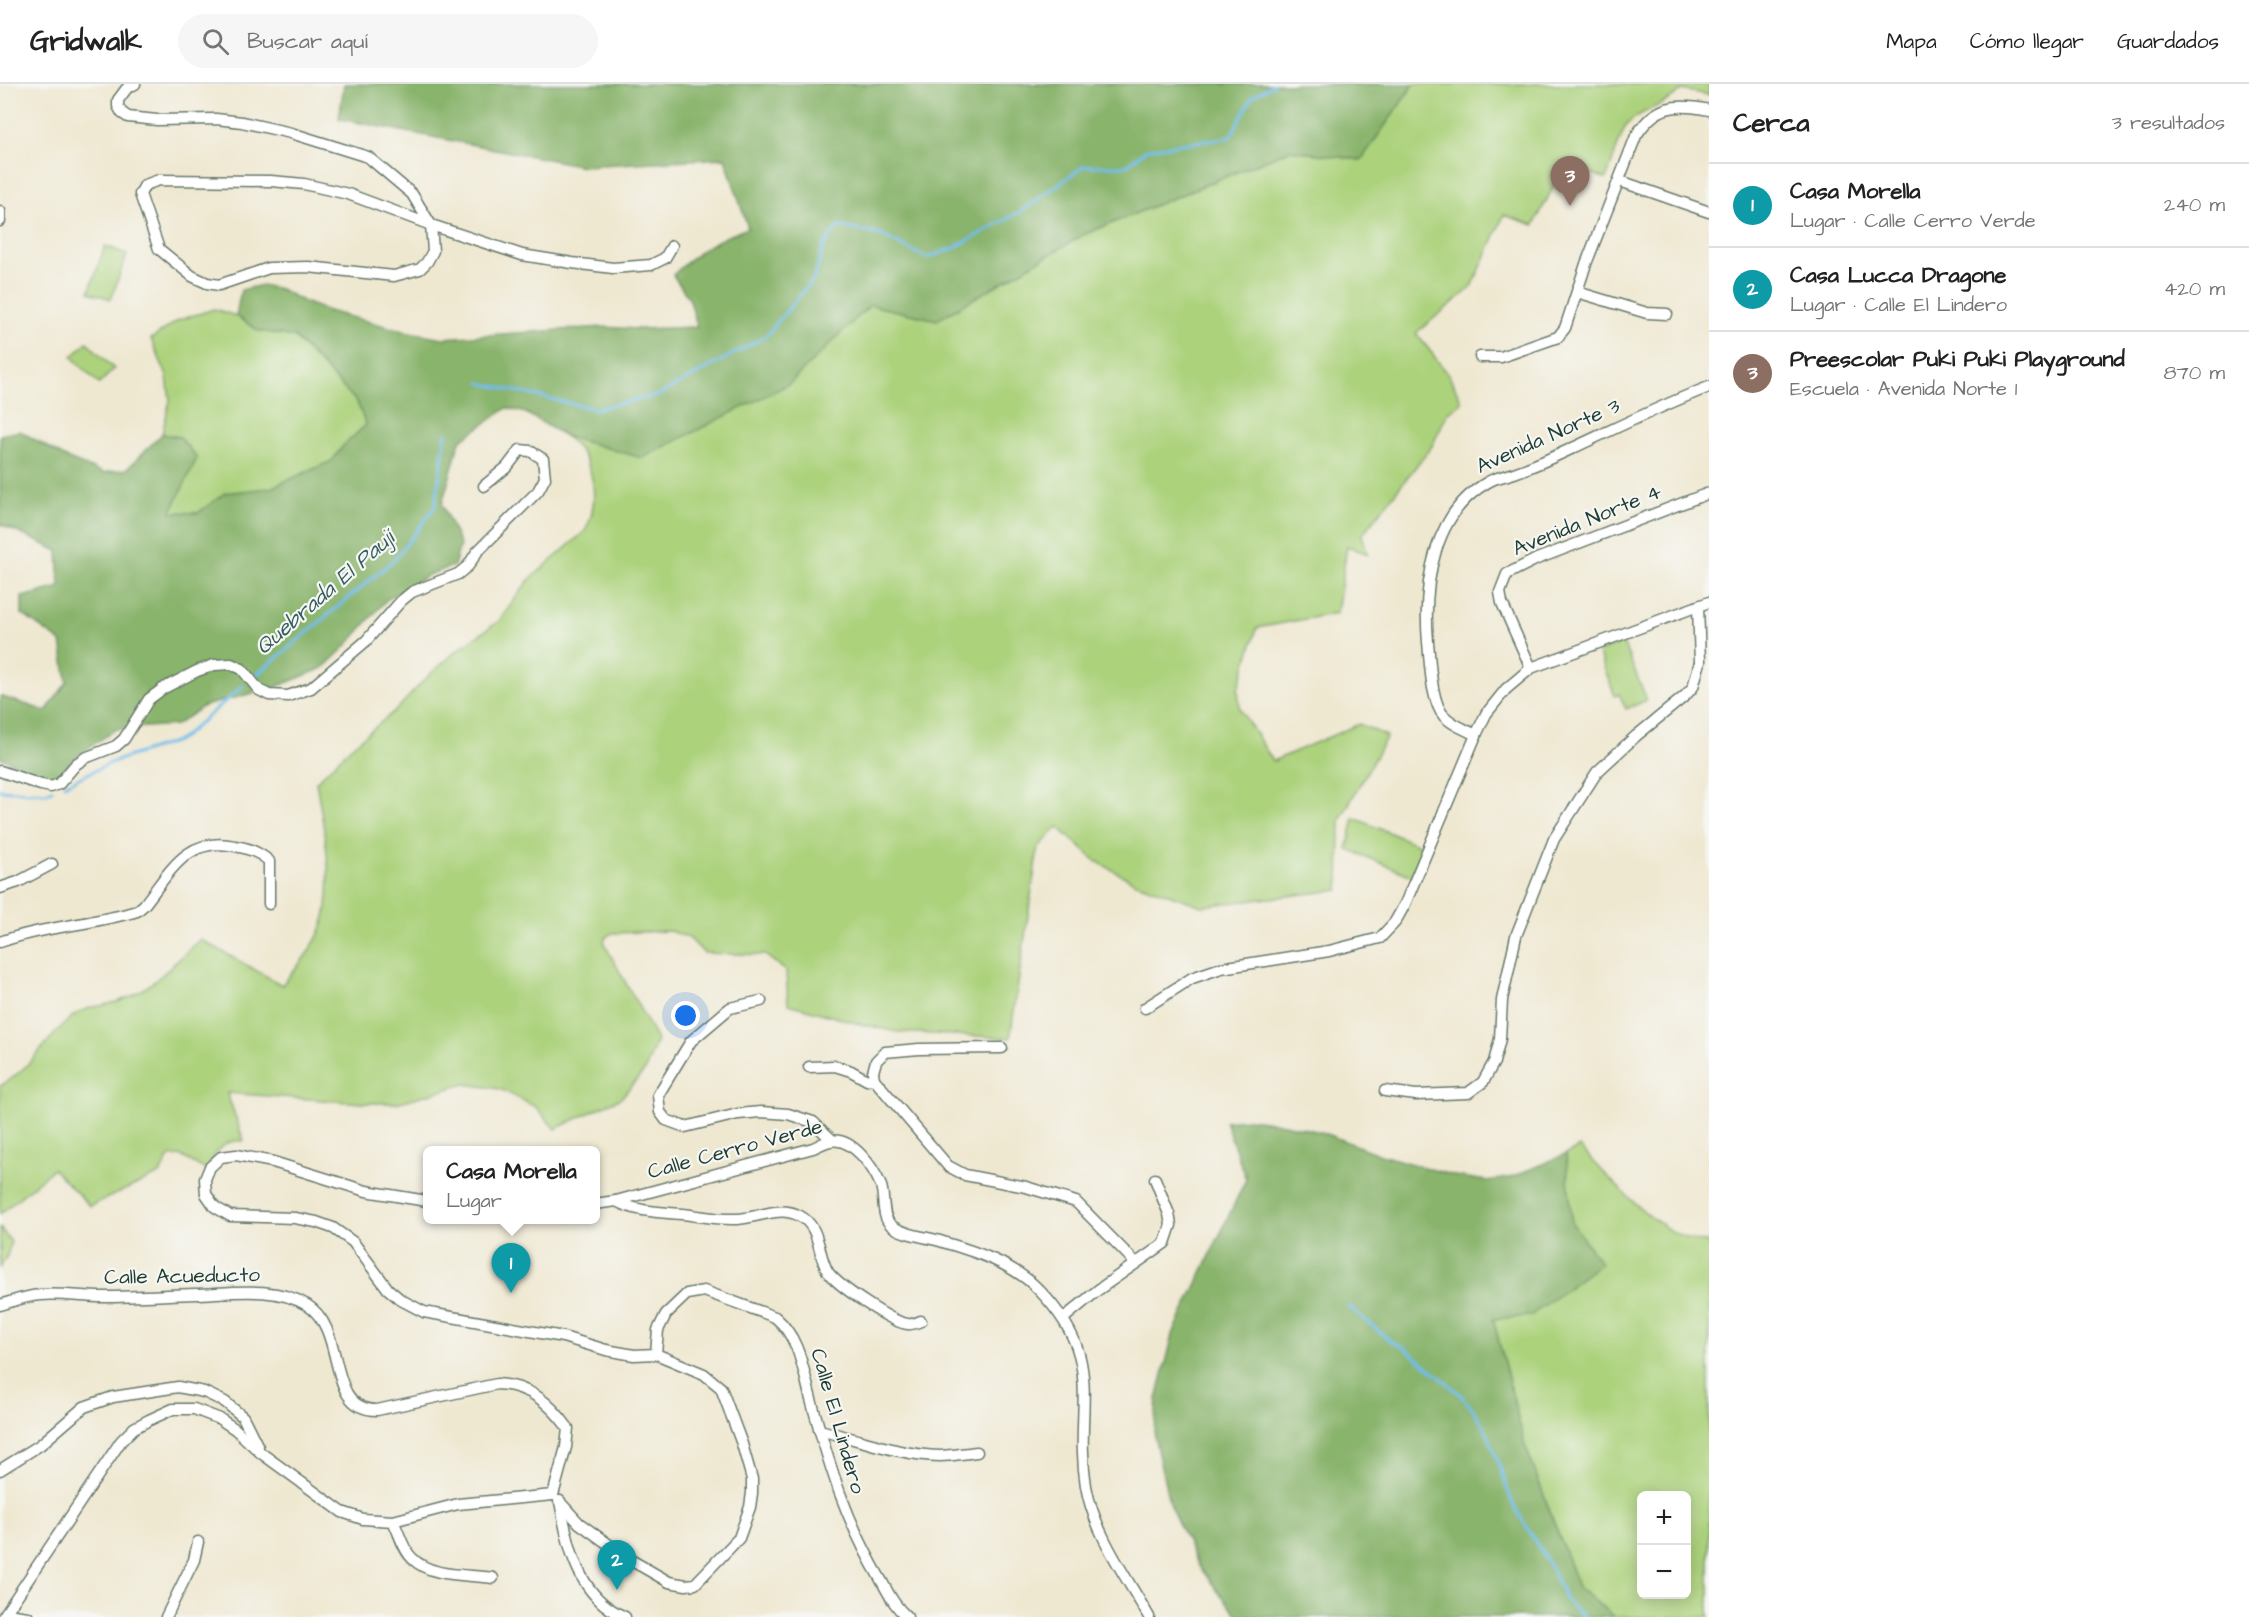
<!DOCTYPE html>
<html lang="es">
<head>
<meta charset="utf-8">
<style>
	:root { --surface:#fff; --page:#f6f6f6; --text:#222; --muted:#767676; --line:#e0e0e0; --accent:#d93025 }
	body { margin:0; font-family:"Architects Daughter",sans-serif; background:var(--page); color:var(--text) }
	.controls { position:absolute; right:18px; bottom:18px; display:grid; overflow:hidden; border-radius:9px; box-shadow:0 3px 15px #0003 }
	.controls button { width:54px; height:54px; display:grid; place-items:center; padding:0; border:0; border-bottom:2px solid var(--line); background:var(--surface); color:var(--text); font:30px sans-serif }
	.you { position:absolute; left:686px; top:932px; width:21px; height:21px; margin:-15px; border:4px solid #fff; border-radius:50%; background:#1a73e8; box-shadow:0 0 0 9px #1a73e833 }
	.badge { display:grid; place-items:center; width:39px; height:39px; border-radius:50%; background:var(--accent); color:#fff; font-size:20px; font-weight:700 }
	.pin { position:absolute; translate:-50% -50px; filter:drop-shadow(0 2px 3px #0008) }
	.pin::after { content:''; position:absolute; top:32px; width:21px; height:18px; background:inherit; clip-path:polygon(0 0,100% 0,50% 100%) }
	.popup { position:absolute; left:423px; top:1062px; width:177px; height:78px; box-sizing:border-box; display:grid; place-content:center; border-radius:9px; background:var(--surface); filter:drop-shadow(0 2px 4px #0005); font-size:20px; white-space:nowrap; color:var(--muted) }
	.popup b { font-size:22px; color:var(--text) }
	.popup::after { content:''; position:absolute; left:50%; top:100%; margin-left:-12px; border:12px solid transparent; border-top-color:var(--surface) }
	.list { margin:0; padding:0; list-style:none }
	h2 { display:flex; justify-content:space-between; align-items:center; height:78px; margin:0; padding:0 24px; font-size:26px }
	h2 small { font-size:20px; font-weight:400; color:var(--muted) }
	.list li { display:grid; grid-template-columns:39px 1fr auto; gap:18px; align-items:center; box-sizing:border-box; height:84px; padding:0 24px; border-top:2px solid var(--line) }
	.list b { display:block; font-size:22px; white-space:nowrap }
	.list p { margin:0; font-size:20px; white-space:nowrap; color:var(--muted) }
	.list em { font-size:20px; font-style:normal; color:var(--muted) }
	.icon { flex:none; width:33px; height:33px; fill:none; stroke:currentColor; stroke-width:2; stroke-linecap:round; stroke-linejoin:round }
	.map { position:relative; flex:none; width:1709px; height:1533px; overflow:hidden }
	header { display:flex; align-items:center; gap:36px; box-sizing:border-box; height:84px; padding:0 30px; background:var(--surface); border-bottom:2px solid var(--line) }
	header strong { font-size:28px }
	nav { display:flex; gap:33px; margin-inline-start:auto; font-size:21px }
	.search { width:420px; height:54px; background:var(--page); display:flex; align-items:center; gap:15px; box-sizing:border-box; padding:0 21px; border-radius:33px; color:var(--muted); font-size:22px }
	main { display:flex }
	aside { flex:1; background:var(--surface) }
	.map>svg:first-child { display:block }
</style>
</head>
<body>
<header>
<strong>Gridwalk</strong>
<div class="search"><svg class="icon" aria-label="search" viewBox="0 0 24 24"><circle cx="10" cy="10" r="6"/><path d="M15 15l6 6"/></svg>Buscar aquí</div>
<nav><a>Mapa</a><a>Cómo llegar</a><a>Guardados</a></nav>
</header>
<main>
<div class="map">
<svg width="1709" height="1533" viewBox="0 0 1709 1533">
	<rect width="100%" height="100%" fill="#f6f6f2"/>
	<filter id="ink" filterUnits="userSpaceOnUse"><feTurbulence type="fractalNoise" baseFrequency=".0167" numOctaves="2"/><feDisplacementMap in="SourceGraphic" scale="12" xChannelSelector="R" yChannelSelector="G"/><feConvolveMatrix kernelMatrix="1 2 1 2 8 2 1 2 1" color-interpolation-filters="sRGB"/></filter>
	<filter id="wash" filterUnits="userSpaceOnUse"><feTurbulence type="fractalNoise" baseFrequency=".008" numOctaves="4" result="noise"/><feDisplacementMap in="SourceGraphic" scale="24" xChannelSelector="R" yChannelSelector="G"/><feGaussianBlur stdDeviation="1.35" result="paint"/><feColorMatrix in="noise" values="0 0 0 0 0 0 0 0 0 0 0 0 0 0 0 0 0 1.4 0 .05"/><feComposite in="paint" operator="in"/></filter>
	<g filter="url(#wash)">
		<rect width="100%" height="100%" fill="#efe8d1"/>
		<g fill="#acd27c" stroke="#668858" stroke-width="1.5" fill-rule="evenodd">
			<path d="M1414 0H1709V11L1682 6C1667 22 1637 27 1627 41 1620 50 1611 83 1606 95L1565 80 1534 141 1504 131 1472 203 1416 249 1448 290 1462 318 1447 330 1432 362 1362 451 1368 470 1347 462 1337 529 1257 544 1238 605 1240 625 1273 677 1359 640 1387 652 1340 736 1339 806 1202 822 1134 798 1096 777 1058 743 1038 764 1010 954 897 948 856 939 788 920 786 887 765 871 704 869 689 854 670 847 612 849 605 854 604 859 657 956 645 986 621 1014 555 1045 536 1023 500 1005 465 1000 396 1019H363L227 1009 244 1057C220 1055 217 1068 206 1086L181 1072 169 1073 160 1090 90 1122 53 1085 0 1130V1002C32 984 46 954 73 932 88 920 107 923 125 915 154 903 177 876 200 855L282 901C297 883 315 863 323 840 336 801 323 738 316 698L351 663 398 624 429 591 460 564 499 537 528 497 585 447C598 423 596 392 582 369 577 363 571 357 565 352L642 374 789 300 870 221 937 236 1083 151 1290 66 1361 76Z"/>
			<polygon points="105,162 127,170 111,215 89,208"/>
			<polygon points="214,225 236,232 259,247 294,253 357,318 366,341 343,362 332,377 270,404 225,409 198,429 171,429 180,353 162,350 170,316 167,292 151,255 179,236"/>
			<polygon points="87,258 114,285 99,300 72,273"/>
			<polygon points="1623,559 1647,616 1626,625 1619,610 1615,612 1598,568"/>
			<polygon points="1354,734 1424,763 1412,792 1347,765"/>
			<path d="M1580 1063C1609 1093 1665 1161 1709 1158V1533H1614L1578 1503 1524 1358 1493 1234 1531 1232 1571 1139 1566 1070ZM1642 1412H1686V1510H1642Z"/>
			<polygon points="0,1144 11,1158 7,1172 0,1184"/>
		</g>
		<g fill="#89b46c" stroke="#547850" stroke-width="1.5">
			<path d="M344 0H1414L1361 76 1290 66 1083 151 937 236 870 221 789 300 642 374 565 352 526 329 507 324 460 357 442 420 460 461 454 482 428 491 386 516 347 561 323 584 276 603 204 622 176 641 116 645 72 676 57 694 36 693 8 676 0 674V612L46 627 67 598 61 558 22 530V513L60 503 58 467 0 440V351L20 347 66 374 103 389 127 385 162 350 180 353 197 374 171 428 198 429 225 409 270 404 332 377 343 362 366 341 357 318 295 253 259 247 236 232 241 206 262 201 280 205 304 218 328 227 404 247 443 254 603 243 638 245 697 243 690 216 673 191C699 166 714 156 748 144L725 74 583 82 339 35Z"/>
			<polygon points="1248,1035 1274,1038 1321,1048 1381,1071 1455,1092 1486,1097 1509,1094 1566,1070 1572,1139 1601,1179 1530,1232 1493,1235 1524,1358 1578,1503 1614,1533 1240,1533 1223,1514 1199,1482 1170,1422 1156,1361 1154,1346 1157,1315 1173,1250 1246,1095 1225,1037"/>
		</g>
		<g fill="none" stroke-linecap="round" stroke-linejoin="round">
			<g stroke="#71bdea" stroke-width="3">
				<polyline points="480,299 595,325 659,311 766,252 815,193 823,163 838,142 881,151 927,174 954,164 1023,126 1084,82 1126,82 1147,65 1230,53 1253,12 1274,0"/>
				<polyline points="255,592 395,475 435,423 446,349"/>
				<polyline points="64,701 115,677 180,656 243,602"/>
				<polyline points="0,706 46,709 52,706"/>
				<polyline points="1348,1222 1388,1255 1406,1265 1433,1287 1461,1311 1473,1325 1488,1350 1512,1418 1552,1486 1566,1516 1583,1533"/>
			</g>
		</g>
	</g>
	<g filter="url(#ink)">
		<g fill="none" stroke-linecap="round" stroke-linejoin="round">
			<defs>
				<g id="minor">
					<polyline points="135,0 127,4 118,16 118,22 122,29 128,33 157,36 216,35 242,38 291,49 368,73 412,110 431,141 433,167 427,178 420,185 394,192 308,183 269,184 219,201 207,199 192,192 159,165 140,110 145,101 159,96 271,97 304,100 348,110 431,141 522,171 572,179 613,184 651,181 665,174 672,162"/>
					<polyline points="1620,97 1709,128"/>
					<polyline points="0,127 0,137"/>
					<polyline points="1577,208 1647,229 1667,230"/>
					<path d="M1480 273H1501L1558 253 1565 244 1586 180 1636 52C1655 21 1675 19 1709 26"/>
					<path d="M1709 303C1662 321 1618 343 1573 364 1554 373 1534 382 1514 389 1506 392 1496 393 1488 398 1433 429 1423 500 1428 558 1430 578 1431 618 1444 632 1452 641 1465 645 1476 651L1486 630 1506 605 1531 584 1709 518"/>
					<polyline points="1531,584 1502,519 1500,508 1507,490 1537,475 1709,409"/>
					<polyline points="0,687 41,701 51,703 59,700 76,680 85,674 116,662 124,655 149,615 164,604 197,587 214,581 231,580 242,585 259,606 269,611 288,612 311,604 366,557 401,517 412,508 458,490 468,482 477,468 538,407 545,394 543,375 530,367 520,366 507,383 484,402"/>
					<polyline points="0,804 18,798 52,780"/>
					<path d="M0 858C44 842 92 841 137 827L144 821C171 787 186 752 235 762 249 764 259 768 269 777V820"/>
					<polyline points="761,917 730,924 691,957 658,1011 660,1028 666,1036 685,1043 738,1030 761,1028 788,1030 813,1038 832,1056"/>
					<polyline points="1145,924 1192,894 1221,884 1329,867 1380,854 1395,838 1405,820 1476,651"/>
					<polyline points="1002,964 919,965 885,968 876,977 873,988 874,995 948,1082 965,1091 1026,1103 1076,1118 1131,1174 1133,1180"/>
					<polyline points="809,983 835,982 851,987 867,996 874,995"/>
					<polyline points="1385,1007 1416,1011 1468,1009 1483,998 1494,978 1500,955 1502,916 1516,852 1554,755 1597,688 1636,652 1685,612 1693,603 1700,578 1698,522"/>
					<polyline points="427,1117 366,1107 273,1078 236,1071 221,1073 210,1083 205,1095 206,1110 215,1123 230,1132 295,1134 316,1138 333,1144 353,1158 388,1205 401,1216 424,1228 563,1253 606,1266 634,1271 656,1270 704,1290 721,1304 742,1360 752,1395 752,1409 750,1423 739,1454 695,1500 686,1501 669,1498 629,1475 579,1439 559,1417"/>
					<path d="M616 1117C637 1128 659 1128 682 1130 701 1132 718 1136 737 1135 759 1134 778 1121 800 1132 821 1143 817 1170 828 1188 837 1201 892 1239 908 1240 912 1241 918 1238 921 1237"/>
					<path d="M595 1120 616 1117 813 1064C818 1062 824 1058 830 1057 852 1052 874 1084 881 1102 885 1113 881 1133 891 1141 902 1151 928 1153 943 1158 977 1168 1014 1180 1039 1206 1108 1277 1073 1320 1086 1402 1094 1449 1126 1492 1149 1533"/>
					<path d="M0 1221C13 1217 26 1212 40 1211 61 1209 82 1213 103 1213 134 1213 164 1211 195 1210 230 1209 275 1201 307 1221 348 1246 324 1326 377 1326L497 1300C529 1301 550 1319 568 1344L566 1363 553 1411"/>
					<polyline points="1064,1234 1098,1206 1165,1159 1171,1141 1169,1130 1155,1095"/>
					<path d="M656 1270 658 1246 666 1230 687 1210 704 1207 775 1233C801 1255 803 1288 812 1319 830 1384 846 1437 881 1496 889 1510 895 1523 907 1533"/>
					<path d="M819 1346C859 1355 899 1371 940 1372 952 1372 965 1369 977 1368"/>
					<polyline points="0,1386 40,1361 84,1323 113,1313 178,1303 204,1308 225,1318 243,1333 258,1363"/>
					<path d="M560 1417C568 1463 578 1513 625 1533"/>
					<path d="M393 1437C399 1448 403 1466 412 1474 431 1494 468 1490 493 1494"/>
					<polyline points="7,1530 28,1533"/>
					<polyline points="3,1533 121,1357 134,1344 149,1336 173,1325 194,1325 220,1335 235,1345 261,1369 342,1428 363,1435 393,1437 458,1420 553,1411"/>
					<polyline points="166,1533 194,1476 198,1458"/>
				</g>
			</defs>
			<use href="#minor" stroke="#68796b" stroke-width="13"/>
			<use href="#minor" stroke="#fff" stroke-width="10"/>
		</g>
	</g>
	<g text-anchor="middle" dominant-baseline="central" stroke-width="4.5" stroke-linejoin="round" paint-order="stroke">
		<g font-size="21" fill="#1f3d34" stroke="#f6f6f2">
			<text transform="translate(1548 352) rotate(-24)">Avenida Norte 3</text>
			<text transform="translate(1587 436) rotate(-22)">Avenida Norte 4</text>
			<text transform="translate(735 1065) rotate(-15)">Calle Cerro Verde</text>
			<text transform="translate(182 1192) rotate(-1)">Calle Acueducto</text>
			<text transform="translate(838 1337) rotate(74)">Calle El Lindero</text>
		</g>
		<g font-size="22" font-style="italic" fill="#345d62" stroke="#f6f6f2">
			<text transform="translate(325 509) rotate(-41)">Quebrada El Paují</text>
		</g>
	</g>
</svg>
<div class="controls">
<button>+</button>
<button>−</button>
</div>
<div class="you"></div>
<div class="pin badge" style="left:511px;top:1209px;background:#0f9aa8">1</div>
<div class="popup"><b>Casa Morella</b>Lugar</div>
<div class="pin badge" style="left:617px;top:1506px;background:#0f9aa8">2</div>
<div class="pin badge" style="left:1570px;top:122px;background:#8d6e63">3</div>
</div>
<aside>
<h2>Cerca<small>3 resultados</small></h2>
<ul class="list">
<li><span class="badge" style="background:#0f9aa8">1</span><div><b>Casa Morella</b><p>Lugar · Calle Cerro Verde</p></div><em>240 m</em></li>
<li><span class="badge" style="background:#0f9aa8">2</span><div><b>Casa Lucca Dragone</b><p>Lugar · Calle El Lindero</p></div><em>420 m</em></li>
<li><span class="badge" style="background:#8d6e63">3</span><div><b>Preescolar Puki Puki Playground</b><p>Escuela · Avenida Norte 1</p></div><em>870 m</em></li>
</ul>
</aside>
</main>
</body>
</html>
